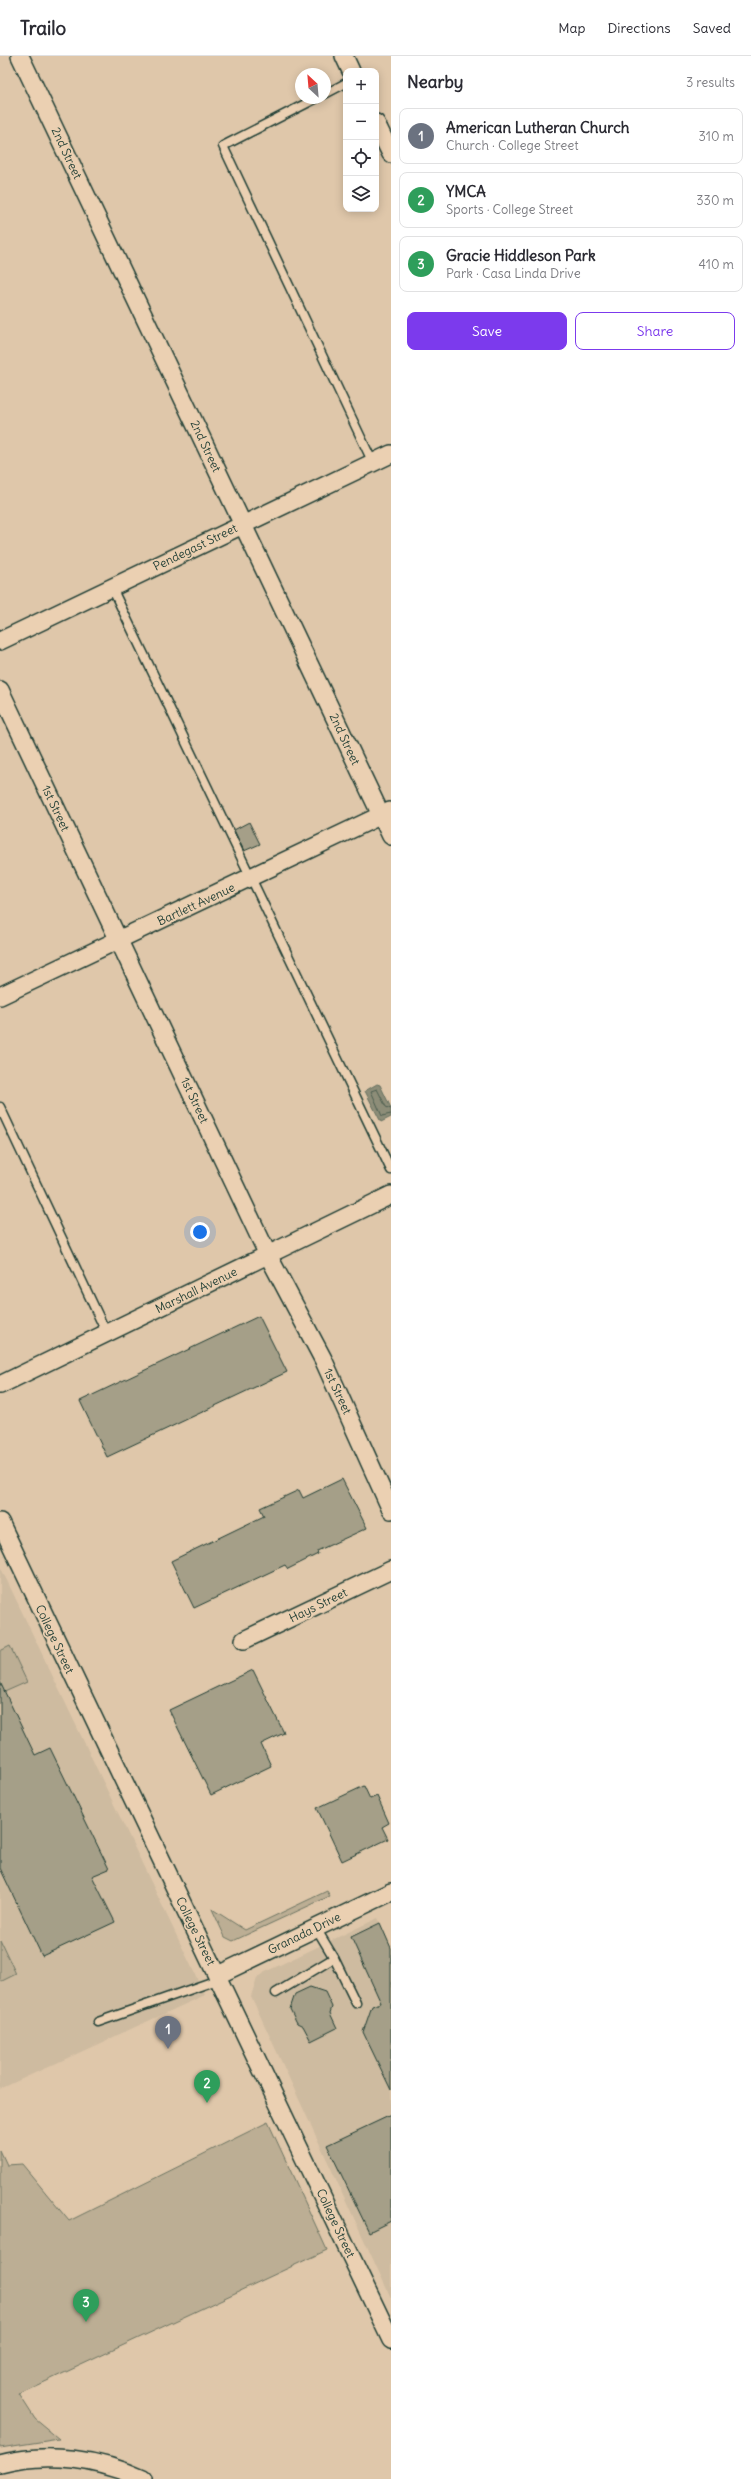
<!DOCTYPE html>
<html lang="en">
<head>
<meta charset="utf-8">
<style>
	:root { --surface:#fff; --page:#f2f2f3; --text:#2b2b33; --muted:#7c7c81; --line:#e1e1e2; --accent:#7c3aed }
	body { margin:0; font-family:Delius,sans-serif; background:var(--page); color:var(--text) }
	.controls { position:absolute; right:12px; top:12px; display:grid; overflow:hidden; border-radius:8px; box-shadow:0 2px 10px #0003 }
	.controls button { width:36px; height:36px; display:grid; place-items:center; padding:0; border:0; border-bottom:1px solid var(--line); background:var(--surface); color:var(--text); font:20px sans-serif }
	.compass { position:absolute; left:295px; top:12px; width:36px; height:36px; border-radius:50%; background:var(--surface); box-shadow:0 2px 10px #0003; rotate:334deg }
	.you { position:absolute; left:200px; top:1176px; width:14px; height:14px; margin:-10px; border:3px solid #fff; border-radius:50%; background:#1a73e8; box-shadow:0 0 0 6px #1a73e833 }
	.badge { display:grid; place-items:center; width:26px; height:26px; border-radius:50%; background:var(--accent); color:#fff; font-size:13px; font-weight:700 }
	.pin { position:absolute; translate:-50% -33px; filter:drop-shadow(0 1px 2px #0008) }
	.pin::after { content:''; position:absolute; top:21px; width:14px; height:12px; background:inherit; clip-path:polygon(0 0,100% 0,50% 100%) }
	.list { margin:0; padding:0; list-style:none }
	h2 { display:flex; justify-content:space-between; align-items:center; height:52px; margin:0; padding:0 16px; font-size:17px }
	h2 small { font-size:13px; font-weight:400; color:var(--muted) }
	.list li { display:grid; grid-template-columns:26px 1fr auto; gap:12px; align-items:center; box-sizing:border-box; height:56px; margin:0 8px 8px; padding:0 8px; border:1px solid var(--line); border-radius:8px }
	.list b { display:block; font-size:15px; white-space:nowrap }
	.list p { margin:0; font-size:13px; white-space:nowrap; color:var(--muted) }
	.list em { font-size:13px; font-style:normal; color:var(--muted) }
	.actions { display:flex; gap:8px; padding:12px 16px }
	.actions a { flex:1; padding:9px 0; border:1px solid var(--accent); border-radius:8px; text-align:center; font-size:14px; color:var(--accent) }
	.actions .main { background:var(--accent); color:#fff }
	.icon { flex:none; width:22px; height:22px; fill:none; stroke:currentColor; stroke-width:2; stroke-linecap:round; stroke-linejoin:round }
	.map { position:relative; flex:none; width:391px; height:2423px; overflow:hidden }
	header { display:flex; align-items:center; gap:24px; box-sizing:border-box; height:56px; padding:0 20px; background:var(--surface); border-bottom:1px solid var(--line) }
	header strong { font-size:19px }
	nav { display:flex; gap:22px; margin-inline-start:auto; font-size:14px }
	main { display:flex }
	aside { flex:1; background:var(--surface) }
	.map>svg:first-child { display:block }
</style>
</head>
<body>
<header>
<strong>Trailo</strong>
<nav><a>Map</a><a>Directions</a><a>Saved</a></nav>
</header>
<main>
<div class="map">
<svg width="391" height="2423" viewBox="0 0 391 2423">
	<rect width="100%" height="100%" fill="#dfc7aa"/>
	<filter id="ink" filterUnits="userSpaceOnUse"><feTurbulence type="fractalNoise" baseFrequency=".025" numOctaves="2"/><feDisplacementMap in="SourceGraphic" scale="8" xChannelSelector="R" yChannelSelector="G"/><feConvolveMatrix kernelMatrix="1 2 1 2 8 2 1 2 1" color-interpolation-filters="sRGB"/></filter>
	<g filter="url(#ink)">
		<g fill="#cebba0">
			<polygon points="0,1510 205,1939 0,2033"/>
			<polygon points="378,1862 391,1891 391,2242 251,1940 257,1922 263,1917"/>
		</g>
		<g fill="#bcae94" stroke="#6e7664">
			<polygon points="10,1590 27,1626 0,1638 0,1595"/>
			<polygon points="327,1835 330,1840 233,1885 225,1881 212,1853 245,1874"/>
			<polygon points="0,1884 16,1918 0,1926"/>
			<polygon points="268,2066 327,2194 19,2338 35,2363 59,2383 0,2392 0,2094 7,2109 22,2108 69,2165"/>
		</g>
		<polygon fill="#8d8d78" stroke="#616d5d" points="377,1028 380,1029 391,1052 391,1061 381,1066 365,1035"/>
		<g fill="none" stroke-linecap="round" stroke-linejoin="round">
			<polyline stroke="#4b5d4f" stroke-width="1" points="391,1053 386,1051 377,1033 371,1035 382,1060 391,1058"/>
		</g>
		<g fill="#a59f88" stroke="#1f3d34">
			<polygon points="249,766 260,788 244,795 234,774"/>
			<polygon points="259,1260 287,1316 107,1401 80,1345"/>
			<polygon points="342,1423 367,1472 317,1495 318,1498 288,1513 285,1509 194,1552 171,1505 264,1460 260,1452 299,1434 303,1442"/>
			<polygon points="253,1614 284,1677 261,1688 271,1710 211,1739 169,1654"/>
			<polygon points="0,1626 35,1699 50,1692 109,1813 92,1820 115,1866 42,1900 0,1812"/>
			<polygon points="364,1730 370,1743 377,1740 389,1767 382,1771 388,1783 342,1805 317,1752"/>
			<polygon points="380,1867 391,1892 391,2034 363,1976 372,1950 381,1947 351,1881"/>
			<polygon points="310,1931 325,1936 332,1951 330,1957 337,1972 311,1985 303,1970 297,1967 290,1953 295,1938"/>
			<polygon points="391,2059 391,2165 369,2176 327,2089"/>
		</g>
		<g fill="none" stroke-linecap="round" stroke-linejoin="round">
			<defs>
				<g id="service">
					<polyline points="325,38 346,27"/>
					<polyline points="317,42 223,90 373,407"/>
					<polyline points="112,532 391,1114"/>
					<polyline points="0,1051 107,1278"/>
					<polyline points="316,1872 334,1902 356,1947"/>
					<polyline points="276,1937 334,1902"/>
					<polyline points="98,1966 220,1923"/>
				</g>
				<g id="minor">
					<polyline points="20,0 391,780"/>
					<polyline points="344,0 351,15"/>
					<polyline points="376,67 391,98"/>
					<polyline points="0,585 391,398"/>
					<polyline points="0,634 268,1199 323,1303 391,1454"/>
					<polyline points="0,940 390,755"/>
					<polyline points="0,1329 391,1139"/>
					<polyline points="0,1466 391,2284"/>
					<polyline points="244,1584 391,1514"/>
					<polyline points="218,1919 391,1836"/>
					<path d="M0 2408C47 2395 100 2403 143 2423"/>
				</g>
			</defs>
			<use href="#service" stroke="#1f3d34" stroke-width="11"/>
			<use href="#minor" stroke="#1f3d34" stroke-width="20"/>
			<use href="#service" stroke="#ebd0b2" stroke-width="8"/>
			<use href="#minor" stroke="#ebd0b2" stroke-width="17"/>
		</g>
	</g>
	<g text-anchor="middle" dominant-baseline="central" stroke-width="3.5" stroke-linejoin="round" paint-order="stroke">
		<g font-size="12" fill="#1f3d34" stroke="#ebd0b2">
			<text transform="translate(67 97) rotate(65)">2nd Street</text>
			<text transform="translate(206 390) rotate(65)">2nd Street</text>
			<text transform="translate(195 491) rotate(-26)">Pendegast Street</text>
			<text transform="translate(345 683) rotate(65)">2nd Street</text>
			<text transform="translate(56 752) rotate(65)">1st Street</text>
			<text transform="translate(196 848) rotate(-25)">Bartlett Avenue</text>
			<text transform="translate(195 1044) rotate(65)">1st Street</text>
			<text transform="translate(196 1234) rotate(-26)">Marshall Avenue</text>
			<text transform="translate(338 1335) rotate(65)">1st Street</text>
			<text transform="translate(318 1549) rotate(-26)">Hays Street</text>
			<text transform="translate(55 1583) rotate(65)">College Street</text>
			<text transform="translate(196 1875) rotate(64)">College Street</text>
			<text transform="translate(304 1877) rotate(-26)">Granada Drive</text>
			<text transform="translate(336 2167) rotate(65)">College Street</text>
		</g>
	</g>
</svg>
<div class="controls">
<button>+</button>
<button>−</button>
<button><svg class="icon" aria-label="locate" viewBox="0 0 24 24"><circle cx="12" cy="12" r="6"/><path d="M12 2v4M12 18v4M2 12h4M18 12h4"/></svg></button>
<button><svg class="icon" aria-label="layers" viewBox="0 0 24 24"><path d="M12 4l9 5-9 5-9-5zM3 14l9 5 9-5"/></svg></button>
</div>
<svg class="compass" viewBox="-18 -18 36 36"><path d="M0-13l5 13h-10z" fill="#e53935"/><path d="M0 13l5-13h-10z" fill="#7c7c81"/></svg>
<div class="you"></div>
<div class="pin badge" style="left:168px;top:1993px;background:#6b7280">1</div>
<div class="pin badge" style="left:207px;top:2047px;background:#2e9e5b">2</div>
<div class="pin badge" style="left:86px;top:2266px;background:#2e9e5b">3</div>
</div>
<aside>
<h2>Nearby<small>3 results</small></h2>
<ul class="list">
<li><span class="badge" style="background:#6b7280">1</span><div><b>American Lutheran Church</b><p>Church · College Street</p></div><em>310 m</em></li>
<li><span class="badge" style="background:#2e9e5b">2</span><div><b>YMCA</b><p>Sports · College Street</p></div><em>330 m</em></li>
<li><span class="badge" style="background:#2e9e5b">3</span><div><b>Gracie Hiddleson Park</b><p>Park · Casa Linda Drive</p></div><em>410 m</em></li>
</ul>
<div class="actions"><a class="main">Save</a><a>Share</a></div>
</aside>
</main>
</body>
</html>
